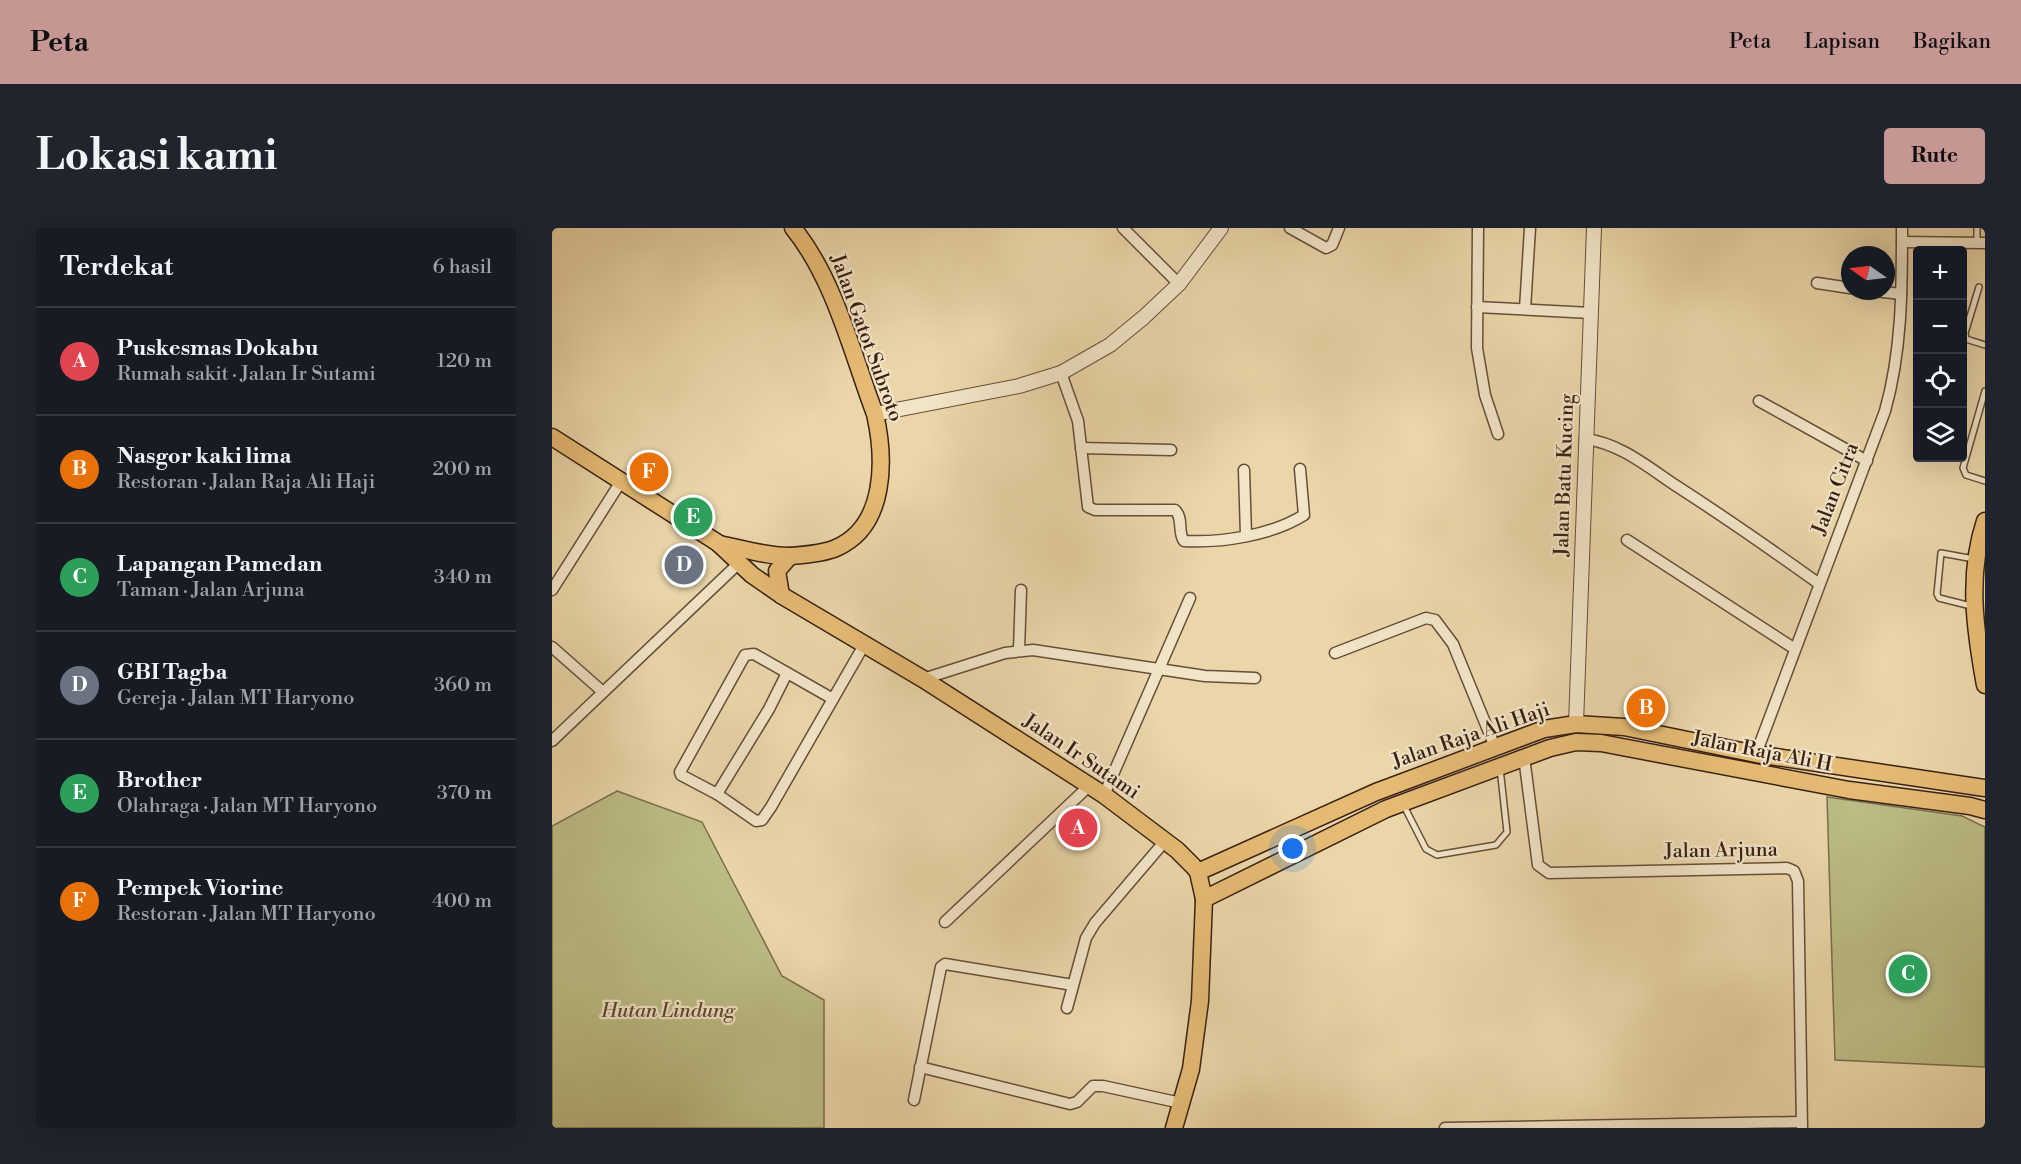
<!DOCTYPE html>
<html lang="id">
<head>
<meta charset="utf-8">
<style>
	:root { --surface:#171b24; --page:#20242c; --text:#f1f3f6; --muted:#9ea1a6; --line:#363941; --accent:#c59692 }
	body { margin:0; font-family:"Libre Bodoni",serif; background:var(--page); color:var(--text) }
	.controls { position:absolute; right:18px; top:18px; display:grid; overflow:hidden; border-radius:6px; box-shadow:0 6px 24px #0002 }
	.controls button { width:54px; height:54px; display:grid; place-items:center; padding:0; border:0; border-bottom:2px solid var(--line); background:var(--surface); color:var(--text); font:30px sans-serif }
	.compass { position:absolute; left:1289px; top:18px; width:54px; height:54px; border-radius:50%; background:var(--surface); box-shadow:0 6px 24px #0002; rotate:284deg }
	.you { position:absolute; left:741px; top:621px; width:21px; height:21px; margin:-15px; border:4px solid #fff; border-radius:50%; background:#1a73e8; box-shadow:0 0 0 9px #1a73e833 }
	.badge { display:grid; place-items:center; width:39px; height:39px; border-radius:50%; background:var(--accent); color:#fff; font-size:20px; font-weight:700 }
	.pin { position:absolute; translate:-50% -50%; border:3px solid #fff; box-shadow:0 2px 6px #0006 }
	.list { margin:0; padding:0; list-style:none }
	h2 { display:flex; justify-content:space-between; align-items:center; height:78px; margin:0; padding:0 24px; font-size:26px }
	h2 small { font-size:20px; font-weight:400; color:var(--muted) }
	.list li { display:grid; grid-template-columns:39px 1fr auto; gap:18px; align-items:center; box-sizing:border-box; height:108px; padding:0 24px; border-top:2px solid var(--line) }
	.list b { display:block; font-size:22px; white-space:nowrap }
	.list p { margin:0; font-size:20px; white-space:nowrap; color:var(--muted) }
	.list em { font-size:20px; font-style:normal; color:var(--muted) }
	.icon { flex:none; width:33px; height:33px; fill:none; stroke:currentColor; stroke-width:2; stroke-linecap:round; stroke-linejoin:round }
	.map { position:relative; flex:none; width:1433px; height:900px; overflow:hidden; border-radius:6px }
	header { display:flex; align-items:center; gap:36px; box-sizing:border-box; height:84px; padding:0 30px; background:var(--accent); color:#111 }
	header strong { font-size:28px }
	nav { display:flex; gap:33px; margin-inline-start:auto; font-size:21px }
	.intro { display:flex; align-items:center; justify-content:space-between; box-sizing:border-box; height:144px; padding:0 36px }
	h1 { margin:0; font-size:42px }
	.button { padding:15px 27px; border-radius:6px; background:var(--accent); color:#111; font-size:21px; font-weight:700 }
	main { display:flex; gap:36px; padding:0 36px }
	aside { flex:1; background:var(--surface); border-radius:6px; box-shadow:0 6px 24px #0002 }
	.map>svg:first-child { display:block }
</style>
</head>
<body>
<header>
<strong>Peta</strong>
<nav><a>Peta</a><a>Lapisan</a><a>Bagikan</a></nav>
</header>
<div class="intro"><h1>Lokasi kami</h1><a class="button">Rute</a></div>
<main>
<aside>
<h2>Terdekat<small>6 hasil</small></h2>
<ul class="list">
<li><span class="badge" style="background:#e0444e">A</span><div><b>Puskesmas Dokabu</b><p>Rumah sakit · Jalan Ir Sutami</p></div><em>120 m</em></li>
<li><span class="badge" style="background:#e8710a">B</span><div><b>Nasgor kaki lima</b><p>Restoran · Jalan Raja Ali Haji</p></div><em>200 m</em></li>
<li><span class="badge" style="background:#2e9e5b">C</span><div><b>Lapangan Pamedan</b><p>Taman · Jalan Arjuna</p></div><em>340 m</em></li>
<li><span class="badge" style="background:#6b7280">D</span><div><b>GBI Tagba</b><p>Gereja · Jalan MT Haryono</p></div><em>360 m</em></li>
<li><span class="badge" style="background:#2e9e5b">E</span><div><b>Brother</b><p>Olahraga · Jalan MT Haryono</p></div><em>370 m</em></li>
<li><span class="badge" style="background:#e8710a">F</span><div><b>Pempek Viorine</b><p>Restoran · Jalan MT Haryono</p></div><em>400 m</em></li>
</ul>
</aside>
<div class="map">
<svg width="1433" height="900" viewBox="0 0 1433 900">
	<rect width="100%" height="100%" fill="#ead6a9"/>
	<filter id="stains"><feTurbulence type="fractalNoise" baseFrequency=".00333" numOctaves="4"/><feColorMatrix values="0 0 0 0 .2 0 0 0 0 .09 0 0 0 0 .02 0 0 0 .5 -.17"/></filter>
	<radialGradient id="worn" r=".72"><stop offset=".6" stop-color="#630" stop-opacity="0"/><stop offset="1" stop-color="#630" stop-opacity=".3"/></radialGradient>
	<g fill="#bcbc85" stroke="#7a6e4d" stroke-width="1.5">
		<polygon points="65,563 150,594 230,748 272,772 272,900 0,900 0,598"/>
		<polygon points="1275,569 1410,588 1433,599 1433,839 1283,832"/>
	</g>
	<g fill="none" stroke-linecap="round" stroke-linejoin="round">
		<defs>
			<g id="service">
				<polyline points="1425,0 1425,15"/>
				<polyline points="1427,59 1413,105 1414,111 1433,117"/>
				<polyline points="1433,163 1411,240 1414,247 1433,253"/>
				<polyline points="1419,378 1387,370 1385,366 1389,325 1422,331"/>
				<polyline points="852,578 874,621 885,627 944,617 955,604 948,540"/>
			</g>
			<g id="minor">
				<polyline points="571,0 627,56"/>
				<polyline points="738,0 774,20 780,17 787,0"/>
				<polyline points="926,0 925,120 933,167 946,206"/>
				<polyline points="1350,14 1433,15"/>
				<polyline points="1265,55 1298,60"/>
				<polyline points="1323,63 1349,66"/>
				<polyline points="925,79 1039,85"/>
				<polyline points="973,81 978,0"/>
				<path d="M509 145 526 193 536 279 543 282H623C632 291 625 304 632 313 671 315 720 307 752 287L748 241"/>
				<polyline points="1207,173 1315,233"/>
				<path d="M1033 211C1068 215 1097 240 1126 259 1174 290 1220 322 1266 355"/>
				<polyline points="529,220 619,222"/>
				<polyline points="692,242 694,307"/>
				<polyline points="1075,312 1243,421"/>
				<polyline points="0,362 68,255"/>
				<polyline points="0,419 51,464"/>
				<polyline points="467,422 469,362"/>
				<polyline points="783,425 874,390 883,392 901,416 943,519"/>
				<polyline points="235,445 217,481 165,566 204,593 210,592 219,579 312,417"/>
				<polyline points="371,451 453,425 481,422 653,448 703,450"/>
				<polyline points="0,513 186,336"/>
				<path d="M1204 526 1333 183C1350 123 1350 62 1350 0"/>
				<polyline points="972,529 986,637 997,645 1235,640 1242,643 1246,653 1250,900"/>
				<polyline points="165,566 129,547 128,544 193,427 202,426 281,471"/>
				<polyline points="552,567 638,370"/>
				<polyline points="393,694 538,557"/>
				<polyline points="515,780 534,710 543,695 613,613"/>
				<polyline points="368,839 518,876 525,874 541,858 551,858 629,875"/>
				<polyline points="362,872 389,739 393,736 521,757"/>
				<polyline points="893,900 1249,894"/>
			</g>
			<g id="tertiary">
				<polyline points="323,186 467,158 509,145 558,117 592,89 627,56 669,0"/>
				<polyline points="1024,496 1042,0"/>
			</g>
			<g id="primary">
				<polyline points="0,209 166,315 200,347 229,367 371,451 552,567 625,622 641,638 646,644 652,671 648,773 639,841 622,900"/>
				<path d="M167 316C189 320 216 329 239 328 252 327 273 325 284 320 335 298 333 230 323 186 300 125 282 50 241 0"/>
				<polyline points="229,367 225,343 238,328"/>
				<polyline points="646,644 824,564 992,501 1024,496 1072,499 1204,526 1433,560"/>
				<polyline points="652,671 834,581 998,520 1024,514 1049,515 1297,562 1418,578 1433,582"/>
			</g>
			<path id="trunk" d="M1433 293C1415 347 1423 402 1433 457"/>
		</defs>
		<use href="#service" stroke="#654e3a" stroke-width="8"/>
		<use href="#minor" stroke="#654e3a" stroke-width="13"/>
		<use href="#tertiary" stroke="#654e3a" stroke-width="16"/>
		<use href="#primary" stroke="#392115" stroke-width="19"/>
		<use href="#trunk" stroke="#392115" stroke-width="19"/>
		<use href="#service" stroke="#f1e4c7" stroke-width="5"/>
		<use href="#minor" stroke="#f1e4c7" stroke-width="10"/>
		<use href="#tertiary" stroke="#f1e4c7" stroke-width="14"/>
		<use href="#primary" stroke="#e5bb74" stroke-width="16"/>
		<use href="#trunk" stroke="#e5bb74" stroke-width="16"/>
	</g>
	<g text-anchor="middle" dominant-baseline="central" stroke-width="4.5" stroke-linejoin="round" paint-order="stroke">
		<g font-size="20" fill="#392115" stroke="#f1e4c7">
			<text transform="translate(314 110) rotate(70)">Jalan Gatot Subroto</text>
			<text transform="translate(1013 247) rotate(-88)">Jalan Batu Kucing</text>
			<text transform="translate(1284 261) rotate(-69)">Jalan Citra</text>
			<text transform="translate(919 508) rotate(-19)">Jalan Raja Ali Haji</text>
			<text transform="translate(1210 524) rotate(11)">Jalan Raja Ali H</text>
			<text transform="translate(529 529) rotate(34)">Jalan Ir Sutami</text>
			<text transform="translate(1169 623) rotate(-1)">Jalan Arjuna</text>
		</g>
		<g font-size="20" font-style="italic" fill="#5a4831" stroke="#f1e4c7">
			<text x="116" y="783">Hutan Lindung</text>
		</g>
	</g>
	<rect width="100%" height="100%" filter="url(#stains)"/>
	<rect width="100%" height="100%" fill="url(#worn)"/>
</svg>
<div class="controls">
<button>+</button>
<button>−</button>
<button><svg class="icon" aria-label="locate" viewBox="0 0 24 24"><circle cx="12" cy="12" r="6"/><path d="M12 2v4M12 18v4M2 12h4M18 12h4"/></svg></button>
<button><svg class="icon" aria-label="layers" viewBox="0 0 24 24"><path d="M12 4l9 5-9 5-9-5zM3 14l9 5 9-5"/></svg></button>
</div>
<svg class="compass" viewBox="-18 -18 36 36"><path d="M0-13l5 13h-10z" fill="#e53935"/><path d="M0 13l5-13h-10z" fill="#9ea1a6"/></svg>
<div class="you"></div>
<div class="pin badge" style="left:526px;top:600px;background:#e0444e">A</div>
<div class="pin badge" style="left:1094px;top:480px;background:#e8710a">B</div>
<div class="pin badge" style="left:1356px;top:746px;background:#2e9e5b">C</div>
<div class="pin badge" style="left:132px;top:337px;background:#6b7280">D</div>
<div class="pin badge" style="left:141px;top:289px;background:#2e9e5b">E</div>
<div class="pin badge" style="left:97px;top:244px;background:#e8710a">F</div>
</div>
</main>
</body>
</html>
